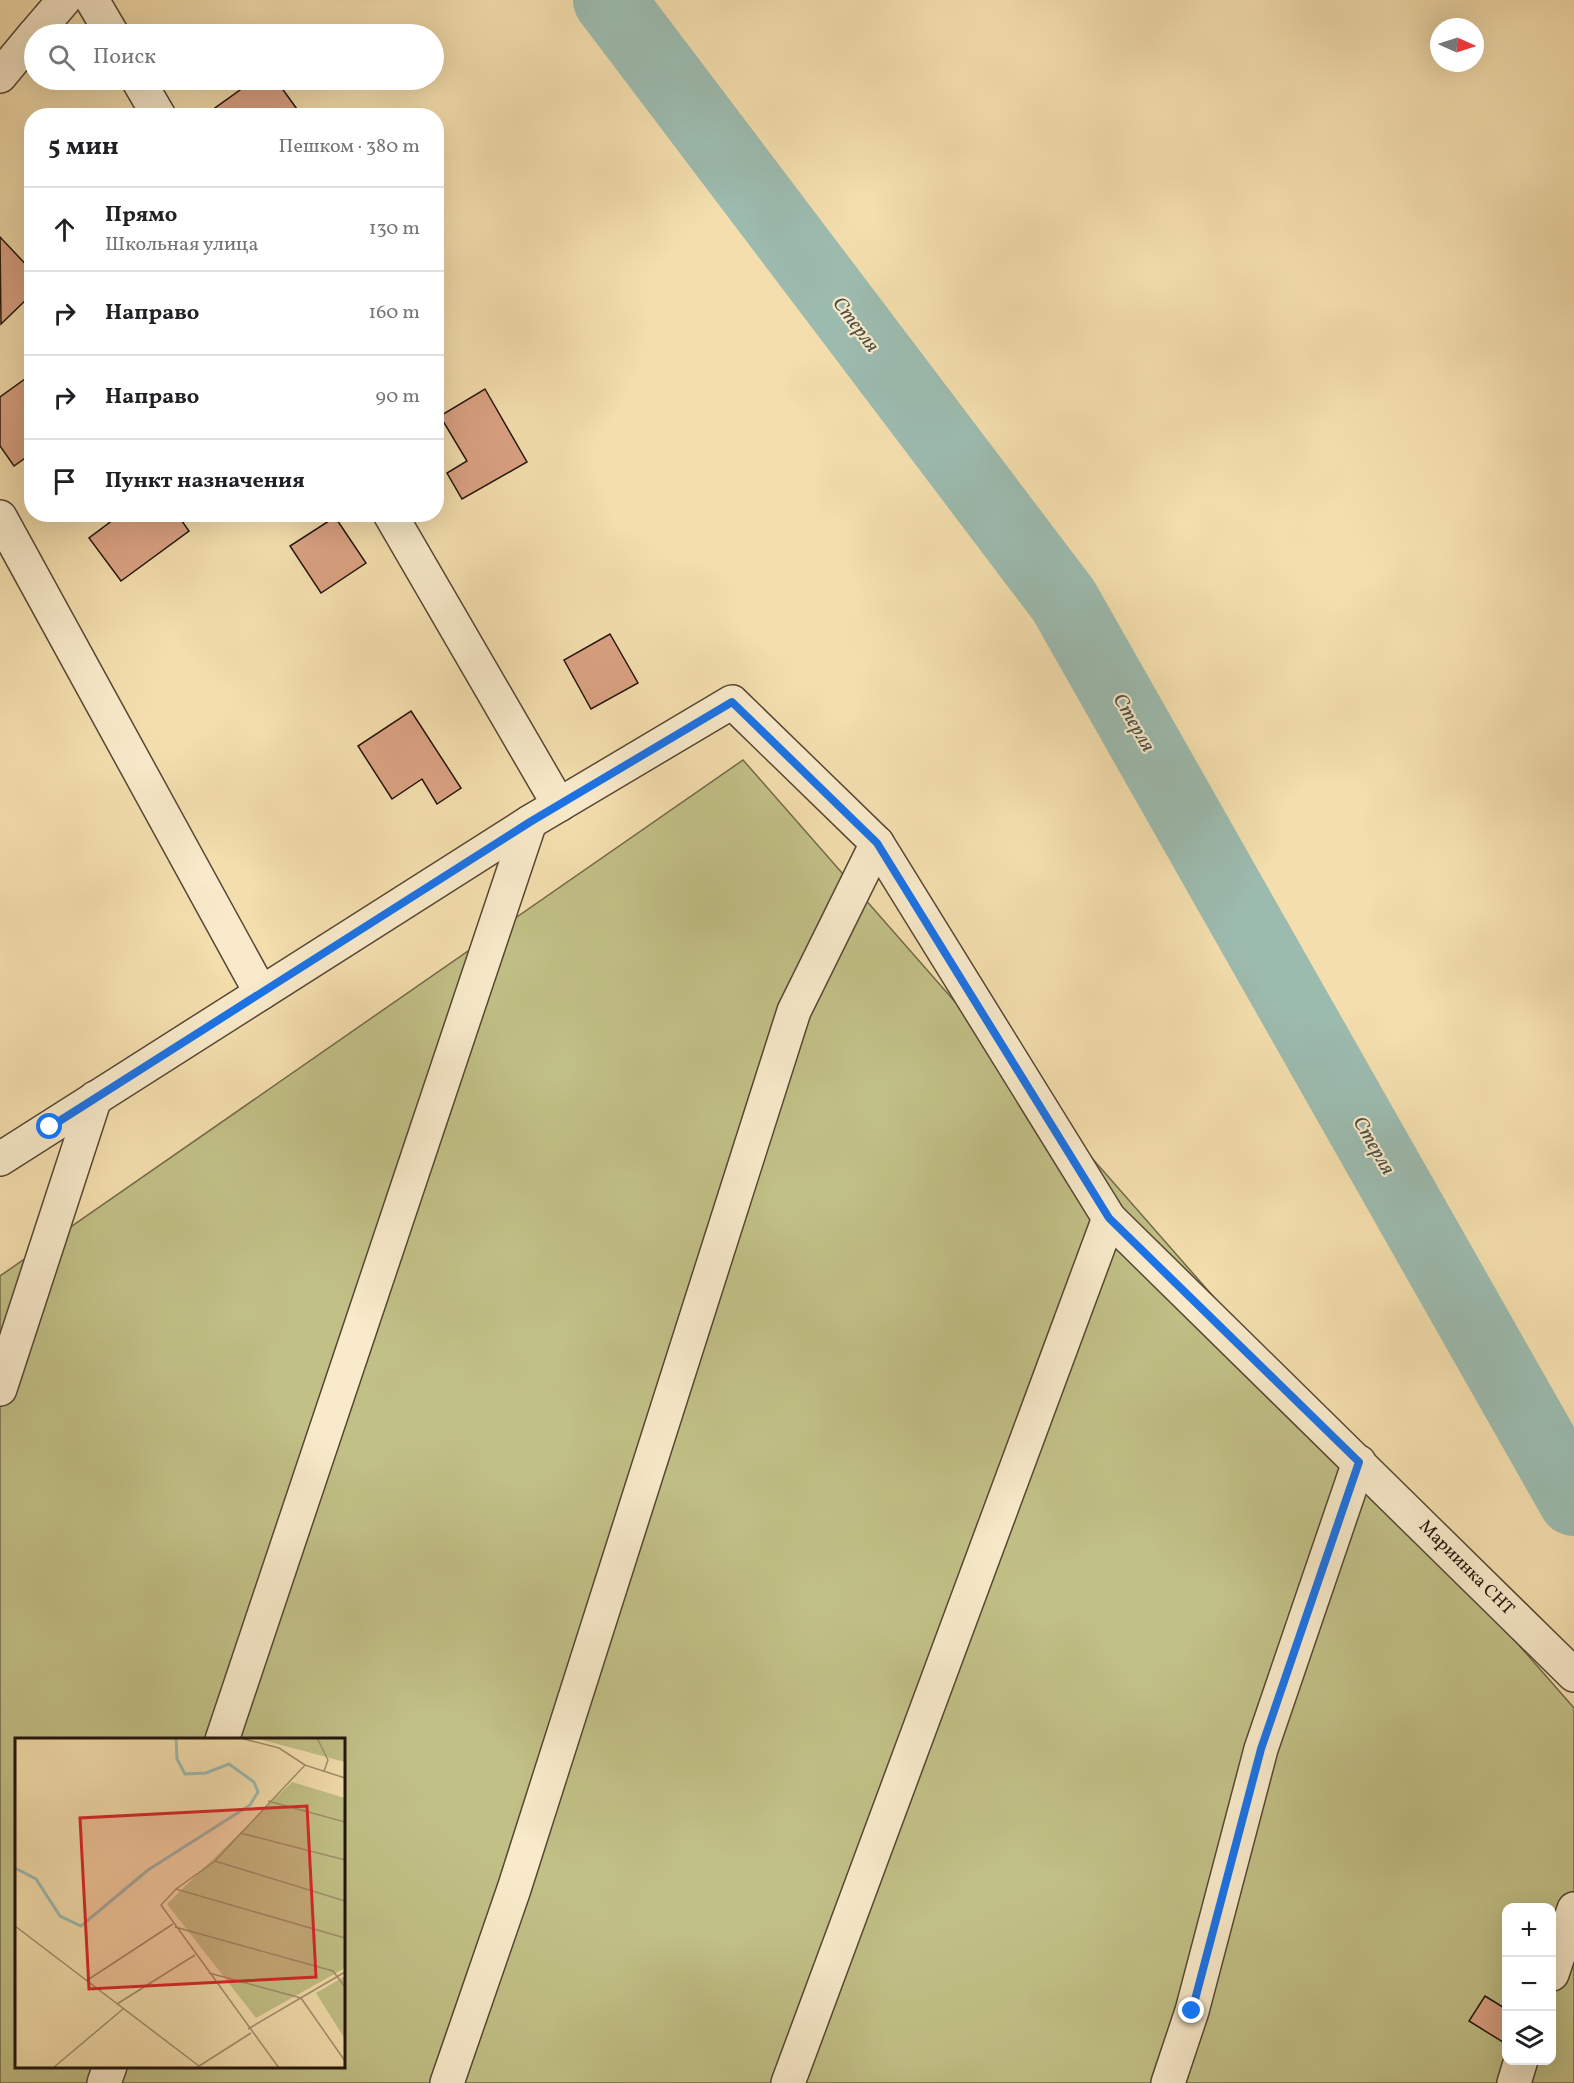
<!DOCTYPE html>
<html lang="ru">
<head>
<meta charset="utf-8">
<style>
	:root { --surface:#fff; --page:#f2f2f2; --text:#202124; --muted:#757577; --line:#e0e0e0 }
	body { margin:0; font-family:Vollkorn,serif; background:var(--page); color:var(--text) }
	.controls { position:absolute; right:18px; bottom:18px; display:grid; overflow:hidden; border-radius:12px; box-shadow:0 6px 24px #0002 }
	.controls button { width:54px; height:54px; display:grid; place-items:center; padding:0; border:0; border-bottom:2px solid var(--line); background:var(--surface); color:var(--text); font:30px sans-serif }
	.compass { position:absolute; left:1430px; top:18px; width:54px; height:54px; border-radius:50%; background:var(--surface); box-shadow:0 6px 24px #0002; rotate:93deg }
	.stop { position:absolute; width:18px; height:18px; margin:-14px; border:4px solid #1a73e8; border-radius:50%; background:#fff }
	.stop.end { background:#1a73e8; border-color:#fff; box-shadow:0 2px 6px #0008 }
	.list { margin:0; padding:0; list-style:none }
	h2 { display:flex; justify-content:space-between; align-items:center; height:78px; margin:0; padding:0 24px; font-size:26px }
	h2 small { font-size:20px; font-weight:400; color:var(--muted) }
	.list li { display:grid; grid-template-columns:39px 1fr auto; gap:18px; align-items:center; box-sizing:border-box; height:84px; padding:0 24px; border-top:2px solid var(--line) }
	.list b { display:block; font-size:22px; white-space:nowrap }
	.list p { margin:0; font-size:20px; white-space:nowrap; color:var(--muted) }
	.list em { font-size:20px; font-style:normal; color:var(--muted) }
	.icon { flex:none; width:33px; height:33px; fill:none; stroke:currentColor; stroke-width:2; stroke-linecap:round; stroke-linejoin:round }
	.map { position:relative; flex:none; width:1574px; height:2083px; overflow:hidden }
	.search { position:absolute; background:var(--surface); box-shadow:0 6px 24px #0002; left:24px; top:24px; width:420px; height:66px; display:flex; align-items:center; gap:15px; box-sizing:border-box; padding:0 21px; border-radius:33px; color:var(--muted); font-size:22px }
	.panel { position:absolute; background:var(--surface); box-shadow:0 6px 24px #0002; left:24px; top:108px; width:420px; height:414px; border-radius:24px }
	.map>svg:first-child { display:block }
</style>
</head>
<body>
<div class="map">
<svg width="1574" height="2083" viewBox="0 0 1574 2083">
	<rect width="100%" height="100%" fill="#f4dead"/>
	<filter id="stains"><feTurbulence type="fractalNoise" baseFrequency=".00333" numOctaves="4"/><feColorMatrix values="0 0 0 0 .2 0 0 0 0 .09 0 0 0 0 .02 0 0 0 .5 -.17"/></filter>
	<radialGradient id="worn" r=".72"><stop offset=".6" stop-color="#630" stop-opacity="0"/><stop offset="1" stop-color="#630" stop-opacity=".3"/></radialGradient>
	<path fill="#c1c086" stroke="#726a4a" stroke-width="1.5" fill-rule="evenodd" d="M743 760 1574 1708V2083H0V1276ZM16 1740H344V2066H16ZM1506 1908H1552V2060H1506Z"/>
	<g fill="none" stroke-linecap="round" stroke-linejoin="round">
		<polyline stroke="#9cbbaf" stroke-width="72" points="609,0 1064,601 1574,1500"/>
	</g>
	<g fill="#dba283" stroke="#22150d" stroke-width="1.5">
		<polygon points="254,80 276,80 302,116 221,116 215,108"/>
		<polygon points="0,237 32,271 32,294 1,324"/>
		<polygon points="25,379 32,389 32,453 14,466 0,446 0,397"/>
		<polygon points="485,389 527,462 462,499 447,473 467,461 440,416"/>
		<polygon points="121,514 177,514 189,531 121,581 89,538"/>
		<polygon points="335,517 366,563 321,593 290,546"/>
		<polygon points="610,634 638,683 591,709 564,660"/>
		<polygon points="411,711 461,788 437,804 422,779 392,799 358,746"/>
		<polygon points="1485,1996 1506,2009 1506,2044 1469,2021"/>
	</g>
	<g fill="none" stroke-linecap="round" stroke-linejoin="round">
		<defs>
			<g id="minor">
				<polyline points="92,0 112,34"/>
				<polyline points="35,34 64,0"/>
				<polyline points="0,76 34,35"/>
				<polyline points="138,80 159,116"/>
				<polyline points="390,514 559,805"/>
				<polyline points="0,517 261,993"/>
				<polyline points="0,1159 530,822 732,702 877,843 794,1011 514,1889 447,2083"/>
				<polyline points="1109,1218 1574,1675"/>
				<polyline points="0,1389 95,1098"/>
				<polyline points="222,1740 530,822"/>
				<polyline points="1552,1974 1574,1909"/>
				<polyline points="104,2083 110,2066"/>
				<polyline points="788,2083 1109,1218 877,843"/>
				<polyline points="1168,2083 1192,2011 1261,1749 1359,1462"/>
				<polyline points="1514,2083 1521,2060"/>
			</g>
		</defs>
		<use href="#minor" stroke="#564735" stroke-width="36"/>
		<use href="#minor" stroke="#f8eaca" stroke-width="33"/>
	</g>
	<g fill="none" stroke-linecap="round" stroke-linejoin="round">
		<polyline stroke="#1a73e8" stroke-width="8" points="50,1127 530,822 732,702 877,843 1109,1218 1359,1462 1261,1749 1192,2011"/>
	</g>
	<g text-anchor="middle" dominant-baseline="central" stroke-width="4.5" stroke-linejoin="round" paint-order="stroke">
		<g font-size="18" fill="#22150d" stroke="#f8eaca">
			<text transform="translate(1466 1568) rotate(45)">Мариинка СНТ</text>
		</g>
		<g font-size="20" font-style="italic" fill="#4d4f46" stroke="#f8eaca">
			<text transform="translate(855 325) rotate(53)">Стерля</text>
			<text transform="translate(1133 723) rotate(60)">Стерля</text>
			<text transform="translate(1373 1146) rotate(60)">Стерля</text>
		</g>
	</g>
	<g transform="translate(15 1738)">
		<rect width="330" height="330" fill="#f4dead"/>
		<path d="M240 0H330V24ZM277 44 330 60V230L241 280 152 166ZM330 238V301L301 255Z" fill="#c1c086"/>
		<path fill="none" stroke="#9cbbaf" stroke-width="3" d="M0 130 21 141 45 178 66 188 133 132 235 67 243 54 239 44 214 26 191 35 170 36 162 21 161 0"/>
		<path fill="none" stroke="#a08e6d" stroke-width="1.5" d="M225 0 264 10 290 27M302 0 313 22 309 33M253 63 330 84M225 95 330 122M200 123 290 27 330 40M161 151 200 123 330 163M0 188 184 328M160 189 318 233 330 249M194 235 286 260M71 243 158 186M286 260 330 323M102 266 180 217M233 291 330 234M38 330 108 271M181 330 236 295M264 330 146 167 161 151 330 200"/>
		<path fill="#d62828" fill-opacity="0.15" stroke="#d62828" stroke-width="3" d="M292 68 301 239 74 251 65 80Z"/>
		<rect width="330" height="330" fill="none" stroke="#22150d" stroke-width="3"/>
	</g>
	<rect width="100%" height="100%" filter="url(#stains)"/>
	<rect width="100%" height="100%" fill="url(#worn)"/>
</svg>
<div class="controls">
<button>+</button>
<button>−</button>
<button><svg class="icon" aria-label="layers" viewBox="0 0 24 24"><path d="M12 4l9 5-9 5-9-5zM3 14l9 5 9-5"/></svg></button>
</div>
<svg class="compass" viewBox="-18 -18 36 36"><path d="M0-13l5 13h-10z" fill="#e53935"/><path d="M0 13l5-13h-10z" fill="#757577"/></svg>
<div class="stop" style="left:50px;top:1127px"></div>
<div class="stop end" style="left:1192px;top:2011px"></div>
<div class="search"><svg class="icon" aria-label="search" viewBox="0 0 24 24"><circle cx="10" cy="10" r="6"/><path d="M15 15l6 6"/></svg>Поиск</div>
<section class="panel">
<h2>5 мин<small>Пешком · 380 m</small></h2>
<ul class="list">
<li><svg class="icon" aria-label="ahead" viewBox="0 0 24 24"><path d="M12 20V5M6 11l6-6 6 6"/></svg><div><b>Прямо</b><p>Школьная улица</p></div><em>130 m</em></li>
<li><svg class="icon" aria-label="right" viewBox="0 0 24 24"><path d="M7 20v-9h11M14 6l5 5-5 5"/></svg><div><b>Направо</b></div><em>160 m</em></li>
<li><svg class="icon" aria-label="right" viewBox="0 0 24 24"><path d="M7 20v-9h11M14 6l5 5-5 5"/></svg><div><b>Направо</b></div><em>90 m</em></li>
<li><svg class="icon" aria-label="arrive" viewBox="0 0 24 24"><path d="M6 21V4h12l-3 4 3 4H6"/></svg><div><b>Пункт назначения</b></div></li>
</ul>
</section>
</div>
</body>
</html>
